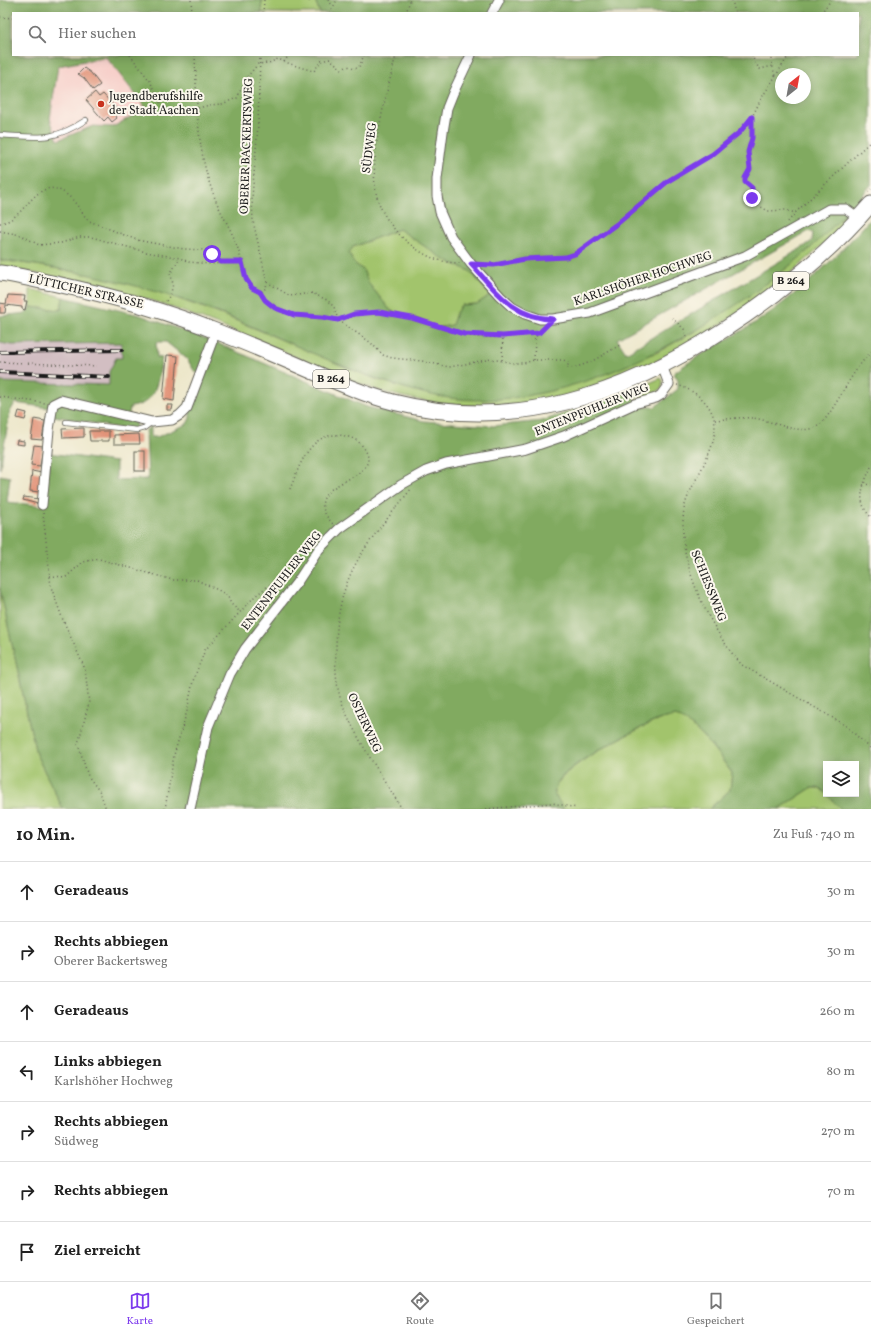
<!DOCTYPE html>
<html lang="de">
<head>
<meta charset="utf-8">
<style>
	:root { --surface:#fff; --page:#f6f6f6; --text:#222; --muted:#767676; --line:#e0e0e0; --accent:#7c3aed }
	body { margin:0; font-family:Vollkorn,serif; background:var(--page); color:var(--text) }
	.controls { position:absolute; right:12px; bottom:12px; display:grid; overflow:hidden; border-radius:0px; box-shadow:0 2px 10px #0003 }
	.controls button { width:36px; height:36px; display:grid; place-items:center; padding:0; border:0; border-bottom:1px solid var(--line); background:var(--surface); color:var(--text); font:20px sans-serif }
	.compass { position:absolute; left:775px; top:68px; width:36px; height:36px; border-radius:50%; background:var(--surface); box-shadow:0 2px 10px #0003; rotate:31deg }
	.stop { position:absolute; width:12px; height:12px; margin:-9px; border:3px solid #7c3aed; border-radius:50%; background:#fff }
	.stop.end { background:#7c3aed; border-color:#fff; box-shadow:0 1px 4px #0008 }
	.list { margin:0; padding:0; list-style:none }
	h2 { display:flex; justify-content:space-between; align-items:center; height:52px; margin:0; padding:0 16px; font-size:17px }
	h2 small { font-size:13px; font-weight:400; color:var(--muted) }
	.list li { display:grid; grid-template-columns:26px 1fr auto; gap:12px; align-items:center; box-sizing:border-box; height:60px; padding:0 16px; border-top:1px solid var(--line) }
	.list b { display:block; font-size:15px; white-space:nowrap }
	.list p { margin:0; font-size:13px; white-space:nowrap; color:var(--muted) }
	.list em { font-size:13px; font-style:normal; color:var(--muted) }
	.icon { flex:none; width:22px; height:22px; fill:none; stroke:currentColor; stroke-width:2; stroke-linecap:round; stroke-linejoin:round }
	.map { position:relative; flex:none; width:871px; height:809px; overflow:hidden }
	.search { position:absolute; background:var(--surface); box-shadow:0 2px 10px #0003; left:12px; right:12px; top:12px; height:44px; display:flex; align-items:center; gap:10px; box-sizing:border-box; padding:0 14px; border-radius:0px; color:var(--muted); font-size:15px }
	.sheet { height:472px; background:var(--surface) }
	nav { display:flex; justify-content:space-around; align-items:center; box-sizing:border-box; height:56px; border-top:1px solid var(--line); background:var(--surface); font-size:11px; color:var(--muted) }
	nav a { display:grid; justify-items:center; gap:2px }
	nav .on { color:var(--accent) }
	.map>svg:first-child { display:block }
</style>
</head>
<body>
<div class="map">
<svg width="871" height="809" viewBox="0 0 871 809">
	<rect width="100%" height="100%" fill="#fbf7ec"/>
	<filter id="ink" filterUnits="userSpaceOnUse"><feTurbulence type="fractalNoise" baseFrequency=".025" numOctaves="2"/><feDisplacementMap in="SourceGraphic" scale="8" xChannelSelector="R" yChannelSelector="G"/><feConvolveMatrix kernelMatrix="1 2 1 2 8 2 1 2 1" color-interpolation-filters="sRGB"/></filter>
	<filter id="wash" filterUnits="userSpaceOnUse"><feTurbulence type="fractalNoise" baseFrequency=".012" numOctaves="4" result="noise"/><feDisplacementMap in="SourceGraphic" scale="16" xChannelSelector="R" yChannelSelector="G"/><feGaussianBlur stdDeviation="0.9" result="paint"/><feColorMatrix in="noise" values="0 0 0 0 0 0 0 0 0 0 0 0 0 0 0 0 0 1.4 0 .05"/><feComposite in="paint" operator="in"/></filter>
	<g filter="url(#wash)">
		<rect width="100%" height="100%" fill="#ede7ca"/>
		<polygon fill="#f7d0ca" points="106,57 146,108 113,128 93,126 58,140 50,119 58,66"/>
		<polygon fill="#d2bec2" points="0,343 12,345 121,343 122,358 116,360 109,372 109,385 0,382"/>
		<g fill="#a2c46c" stroke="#5f7044">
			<polygon points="262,0 315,0 320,13 266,13 261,12"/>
			<path d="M844 215 846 222C764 307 630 396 510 405 470 408 430 404 391 394 367 388 344 377 322 368 276 349 231 329 184 312 125 289 62 278 0 267V260L43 266 118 280 168 295 225 316 378 380 429 394 466 398 656 353 697 330 772 279 804 254Z"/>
			<polygon points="399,229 445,260 470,271 490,295 477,304 461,305 456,313 452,325 438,328 416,319 391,311 369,284 363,270 353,262 349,253 353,247"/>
			<polygon points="30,289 63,297 61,310 30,307"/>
			<path d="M661 378 663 381 662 388C654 396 633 402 623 394Z"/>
			<polygon points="0,589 36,754 63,809 0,809"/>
			<path d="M677 716C701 729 716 752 732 773L730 790 709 809H564L554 794C555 790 556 786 558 783 569 763 636 729 659 720 664 718 671 717 677 716Z"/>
			<polygon points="811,788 821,788 841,809 779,809"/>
		</g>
		<g fill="#81aa60" stroke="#4e633e" fill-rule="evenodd">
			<path d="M0 0H262L261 12 266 13H13V55H858V13H320L315 0H871V185C850 209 828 233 804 254 710 333 554 424 427 394 356 377 292 342 224 315 149 286 80 270 0 260ZM106 57 146 108 113 127 93 126 58 140 50 119 58 66ZM781 74H805V98H781ZM399 229 445 260 470 271 490 295 477 304 461 305 456 313 452 325 438 328 416 319 391 311 369 284 363 270 353 262 349 253 353 247ZM809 231 813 233 812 241 805 246 626 353 617 339Z"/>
			<path d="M871 218V809H841L826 794H856V764H826V794L820 788H811L779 809H709L730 790 732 773C716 751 701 729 676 716 671 717 664 718 658 720 635 730 570 762 558 782 556 786 555 790 554 794L564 809H63L36 754 0 589V475L10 477 7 502 44 506 49 453 116 462V480L148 479 146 430 151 426V437H157L187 424 190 418V408L205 374 195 372 187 359 166 342H156L157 357 162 358C158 379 157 405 130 407L129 415 135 420 136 429 118 428 49 415 50 408 15 403 10 412 0 469V382L109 385V372L116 358H122L121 343 12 345 0 343V316L26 313 30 307 61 310 63 297 140 315 212 341 367 407 424 421 493 426 542 421 623 394 633 398 642 407H655L678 389V379L674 374 675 372C701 353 731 338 758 321 800 293 838 256 871 218Z"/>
		</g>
		<g id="blocks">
			<g fill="#e29378">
				<polygon points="84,68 91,73 100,85 93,90 84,78 78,74"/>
				<polygon points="95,92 99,97 103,94 117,109 113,113 117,118 112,122 108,117 104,121 86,100"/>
				<polygon points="8,295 25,296 24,301 27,301 25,310 22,309 22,307 6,305 5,313 0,313 0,303 6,304"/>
				<polygon points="167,355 178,356 174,401 163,399"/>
				<polygon points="167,405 173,405 172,410 167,410"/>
				<polygon points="19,411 27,413 25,420 17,418"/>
				<polygon points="34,419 45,421 42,440 31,439"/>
				<polygon points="84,428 84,437 63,438 62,429"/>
				<polygon points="89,431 109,431 109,441 90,441"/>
				<polygon points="139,434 140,444 114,444 114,435"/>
				<polygon points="17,440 24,441 24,445 16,444"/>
				<polygon points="34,445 43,446 40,466 31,465"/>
				<rect x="135" y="451" width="10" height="20"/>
				<polygon points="32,471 42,473 40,492 30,491"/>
				<polygon points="24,497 39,499 38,504 23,500"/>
			</g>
		</g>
	</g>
	<g filter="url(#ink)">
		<use href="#blocks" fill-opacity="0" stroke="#656359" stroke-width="1"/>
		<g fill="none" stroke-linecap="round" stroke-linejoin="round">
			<defs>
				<g id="lane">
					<path d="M0 135C39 137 52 142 86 120"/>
					<polyline points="66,422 137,430 144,428 152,422"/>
				</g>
				<g id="street">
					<polyline points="492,13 499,0"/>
					<polyline points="471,55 453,93 447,108 443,132 437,179 437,196 440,212 451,237 471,264 500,296 512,307 525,314 540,319 553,319 590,313 745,256 829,209 846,209 859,218"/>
					<polyline points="42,505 49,430 53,404 61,400 152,422 172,420 180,415 187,408 216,331"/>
					<polyline points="190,809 208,727 230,674 245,649 298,581 319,549 339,529 401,485 426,471 446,464 526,449 564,436 634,404 656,398 661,395 669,384 662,366"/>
				</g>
				<path id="primary" d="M0 273C17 275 35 280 52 283 109 295 164 310 218 332 251 345 284 359 316 373 341 384 366 395 393 402 514 433 624 395 725 329 779 294 829 253 871 204"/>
			</defs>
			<use href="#lane" stroke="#656359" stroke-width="6"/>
			<use href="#street" stroke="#656359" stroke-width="11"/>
			<use href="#primary" stroke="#656359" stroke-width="17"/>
			<g stroke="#656359" stroke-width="1.5" stroke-dasharray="1 3" stroke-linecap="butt">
				<polyline points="191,0 192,13"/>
				<polyline points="305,0 309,1 312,0"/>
				<polyline points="328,0 333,6"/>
				<polyline points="732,0 735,13"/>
				<polyline points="263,13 264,0"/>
				<polyline points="330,13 337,0"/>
				<polyline points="406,13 410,0"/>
				<polyline points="821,13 831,0"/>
				<polyline points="0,17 13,18"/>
				<path d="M130 55 150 81 162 107 171 113 185 112 209 105 222 104 237 98 247 77 258 64 269 63 278 59C290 64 301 68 314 71L321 61 330 59 342 69 348 66 354 69 359 67 364 55"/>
				<path d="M195 55C197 101 196 149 213 193 219 211 231 228 237 246 244 264 241 282 260 292"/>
				<polyline points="260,55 258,125 252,198 253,221 267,282 266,288 261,292"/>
				<path d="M396 55C387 93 366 163 378 200 383 216 393 229 405 240 422 255 438 263 460 263"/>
				<polyline points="753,55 754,62 760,69 773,66"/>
				<polyline points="770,55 775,76"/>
				<polyline points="284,62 289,55"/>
				<polyline points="752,117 752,138 748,152 750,169 745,178 745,182 752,188 753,202 768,211 786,210 795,213"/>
				<polyline points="868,192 871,189"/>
				<polyline points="788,222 795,213 871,141"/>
				<path d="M0 223C26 221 36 172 66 194 78 203 80 212 89 221L137 240 184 249 205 250 218 258 220 262"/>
				<polyline points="0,231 21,235 39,245 61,243 80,237 91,237 146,252 180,258 189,262 210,264 241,262"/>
				<polyline points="484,265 494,265 525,259 566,257 588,246 641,205 668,181 713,154 740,132 752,117 761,99 789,55"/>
				<polyline points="267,282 290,296 312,293 327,300 334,307 338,320"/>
				<path d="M260 292 265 300 284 313 338 320 370 342 383 355 392 358 422 361 449 367 491 359 514 363H524L534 360H563L569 362 567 368C585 368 604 354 620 345"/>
				<path d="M166 301C172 293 175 283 170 274L180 258"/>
				<polyline points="672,318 684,329 687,338"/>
				<path d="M338 320C387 302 416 322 463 334 485 340 517 335 539 333L543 328"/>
				<polyline points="502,360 503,336"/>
				<polyline points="534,360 535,338 538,334"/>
				<polyline points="0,362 96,366"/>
				<path d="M677 385C687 388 698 394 705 402 733 434 694 473 685 505 683 512 683 521 683 529 682 571 714 635 742 665L845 725 871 749"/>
				<polyline points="0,397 45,403"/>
				<path d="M715 420C727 419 740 417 752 418 776 420 808 443 826 418 842 396 852 371 871 352"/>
				<path d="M871 467C863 485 855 501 871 517"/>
				<polyline points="863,485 871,484"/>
				<path d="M290 489C299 467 309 433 339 435 348 436 358 439 363 447 391 483 291 479 333 524"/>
				<polyline points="43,513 51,587 63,620 85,669 89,703 78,744 88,776 100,792 106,809"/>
				<polyline points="50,576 66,577 83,562 99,559 173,580 197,580 222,592 228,597 231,604 239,611"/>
				<polyline points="165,809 174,755 187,711 193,681 205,650 255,596 301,561"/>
				<path d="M402 809C381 774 357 741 342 703 336 687 335 667 336 649 337 572 366 546 411 489"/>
				<polyline points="486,809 552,803 577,808"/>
			</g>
			<use href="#lane" stroke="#fff" stroke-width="4.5"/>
			<use href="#street" stroke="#fff" stroke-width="9"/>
			<use href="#primary" stroke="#fff" stroke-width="15"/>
			<defs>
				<g id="rail">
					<polyline points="0,352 122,350"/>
					<polyline points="0,372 109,377"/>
				</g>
			</defs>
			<use href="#rail" stroke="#1c1c1c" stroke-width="4"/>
			<use href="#rail" stroke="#fbf7ec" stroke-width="2.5" stroke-dasharray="8" stroke-linecap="butt"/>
		</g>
	</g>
	<g fill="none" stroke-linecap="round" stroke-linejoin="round" filter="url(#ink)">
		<path stroke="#7c3aed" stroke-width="5" d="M212 254 220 262H242L246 279 252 288 260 292 265 300 275 308 294 315 322 317 338 320 354 314 379 312 412 318 464 334 503 336 539 333 553 319C513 318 496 291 471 264L494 265 525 259 566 257 575 254 618 223 668 181 713 154 740 132 752 117V138L748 152 750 169 745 178V182L752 188V198"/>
	</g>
	<circle fill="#c8321e" stroke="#fbf7ec" stroke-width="1.5" cx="101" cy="104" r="4"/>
	<g text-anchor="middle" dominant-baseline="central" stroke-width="4" stroke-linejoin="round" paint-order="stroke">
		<g fill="#fbf7ec" stroke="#5f5e5a" stroke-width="1">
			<rect x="773" y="272" width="36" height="18" rx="3"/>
			<rect x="313" y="370" width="36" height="18" rx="3"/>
		</g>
		<g font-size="11" font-weight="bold" fill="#1c1c1c">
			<text x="791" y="281">B 264</text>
			<text x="331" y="379">B 264</text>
		</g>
		<g font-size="12" fill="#1c1c1c" stroke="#fbf7ec" text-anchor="start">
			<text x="109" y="97">Jugendberufshilfe<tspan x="109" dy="14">der Stadt Aachen</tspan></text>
		</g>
		<g font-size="12" fill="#1c1c1c" stroke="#fbf7ec">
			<text transform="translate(247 146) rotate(-88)">OBERER BACKERTSWEG</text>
			<text transform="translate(370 148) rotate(-83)">SÜDWEG</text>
			<text transform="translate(643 279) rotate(-19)">KARLSHÖHER HOCHWEG</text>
			<text transform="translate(86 292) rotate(13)">LÜTTICHER STRASSE</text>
			<text transform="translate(592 410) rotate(-22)">ENTENPFUHLER WEG</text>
			<text transform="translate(282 581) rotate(-52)">ENTENPFUHLER WEG</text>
			<text transform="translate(708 586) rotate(68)">SCHIESSWEG</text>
			<text transform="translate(364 723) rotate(65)">OSTERWEG</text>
		</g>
	</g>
</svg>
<div class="controls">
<button><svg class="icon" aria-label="layers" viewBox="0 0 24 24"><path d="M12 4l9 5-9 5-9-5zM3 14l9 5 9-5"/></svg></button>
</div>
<svg class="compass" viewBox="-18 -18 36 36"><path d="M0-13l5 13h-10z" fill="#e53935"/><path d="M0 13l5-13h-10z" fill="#767676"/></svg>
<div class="stop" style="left:212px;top:254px"></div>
<div class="stop end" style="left:752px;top:198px"></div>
<div class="search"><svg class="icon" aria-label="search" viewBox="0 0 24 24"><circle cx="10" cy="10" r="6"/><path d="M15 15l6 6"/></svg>Hier suchen</div>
</div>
<section class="sheet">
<h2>10 Min.<small>Zu Fuß · 740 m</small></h2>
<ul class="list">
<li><svg class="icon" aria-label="ahead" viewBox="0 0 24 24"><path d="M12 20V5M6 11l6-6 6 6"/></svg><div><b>Geradeaus</b></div><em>30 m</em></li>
<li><svg class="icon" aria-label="right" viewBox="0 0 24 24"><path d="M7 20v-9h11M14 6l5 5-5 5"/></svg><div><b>Rechts abbiegen</b><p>Oberer Backertsweg</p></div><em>30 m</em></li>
<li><svg class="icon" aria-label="ahead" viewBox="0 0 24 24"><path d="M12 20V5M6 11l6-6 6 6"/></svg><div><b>Geradeaus</b></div><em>260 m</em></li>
<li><svg class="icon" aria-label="left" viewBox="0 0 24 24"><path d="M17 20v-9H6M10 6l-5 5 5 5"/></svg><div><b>Links abbiegen</b><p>Karlshöher Hochweg</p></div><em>80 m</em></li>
<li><svg class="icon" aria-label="right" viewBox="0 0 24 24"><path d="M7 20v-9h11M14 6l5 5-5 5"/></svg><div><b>Rechts abbiegen</b><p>Südweg</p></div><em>270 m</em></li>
<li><svg class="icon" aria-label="right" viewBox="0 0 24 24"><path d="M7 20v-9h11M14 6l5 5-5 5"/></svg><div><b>Rechts abbiegen</b></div><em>70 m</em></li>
<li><svg class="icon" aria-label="arrive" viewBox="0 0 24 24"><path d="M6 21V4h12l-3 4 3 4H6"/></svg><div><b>Ziel erreicht</b></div></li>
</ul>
</section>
<nav>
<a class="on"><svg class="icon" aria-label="map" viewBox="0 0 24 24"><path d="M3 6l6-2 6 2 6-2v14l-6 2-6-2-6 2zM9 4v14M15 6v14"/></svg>Karte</a>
<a><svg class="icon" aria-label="directions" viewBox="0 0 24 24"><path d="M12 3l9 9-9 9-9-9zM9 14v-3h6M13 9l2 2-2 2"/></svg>Route</a>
<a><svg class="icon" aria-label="saved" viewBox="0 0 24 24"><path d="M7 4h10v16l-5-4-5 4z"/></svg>Gespeichert</a>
</nav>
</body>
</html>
